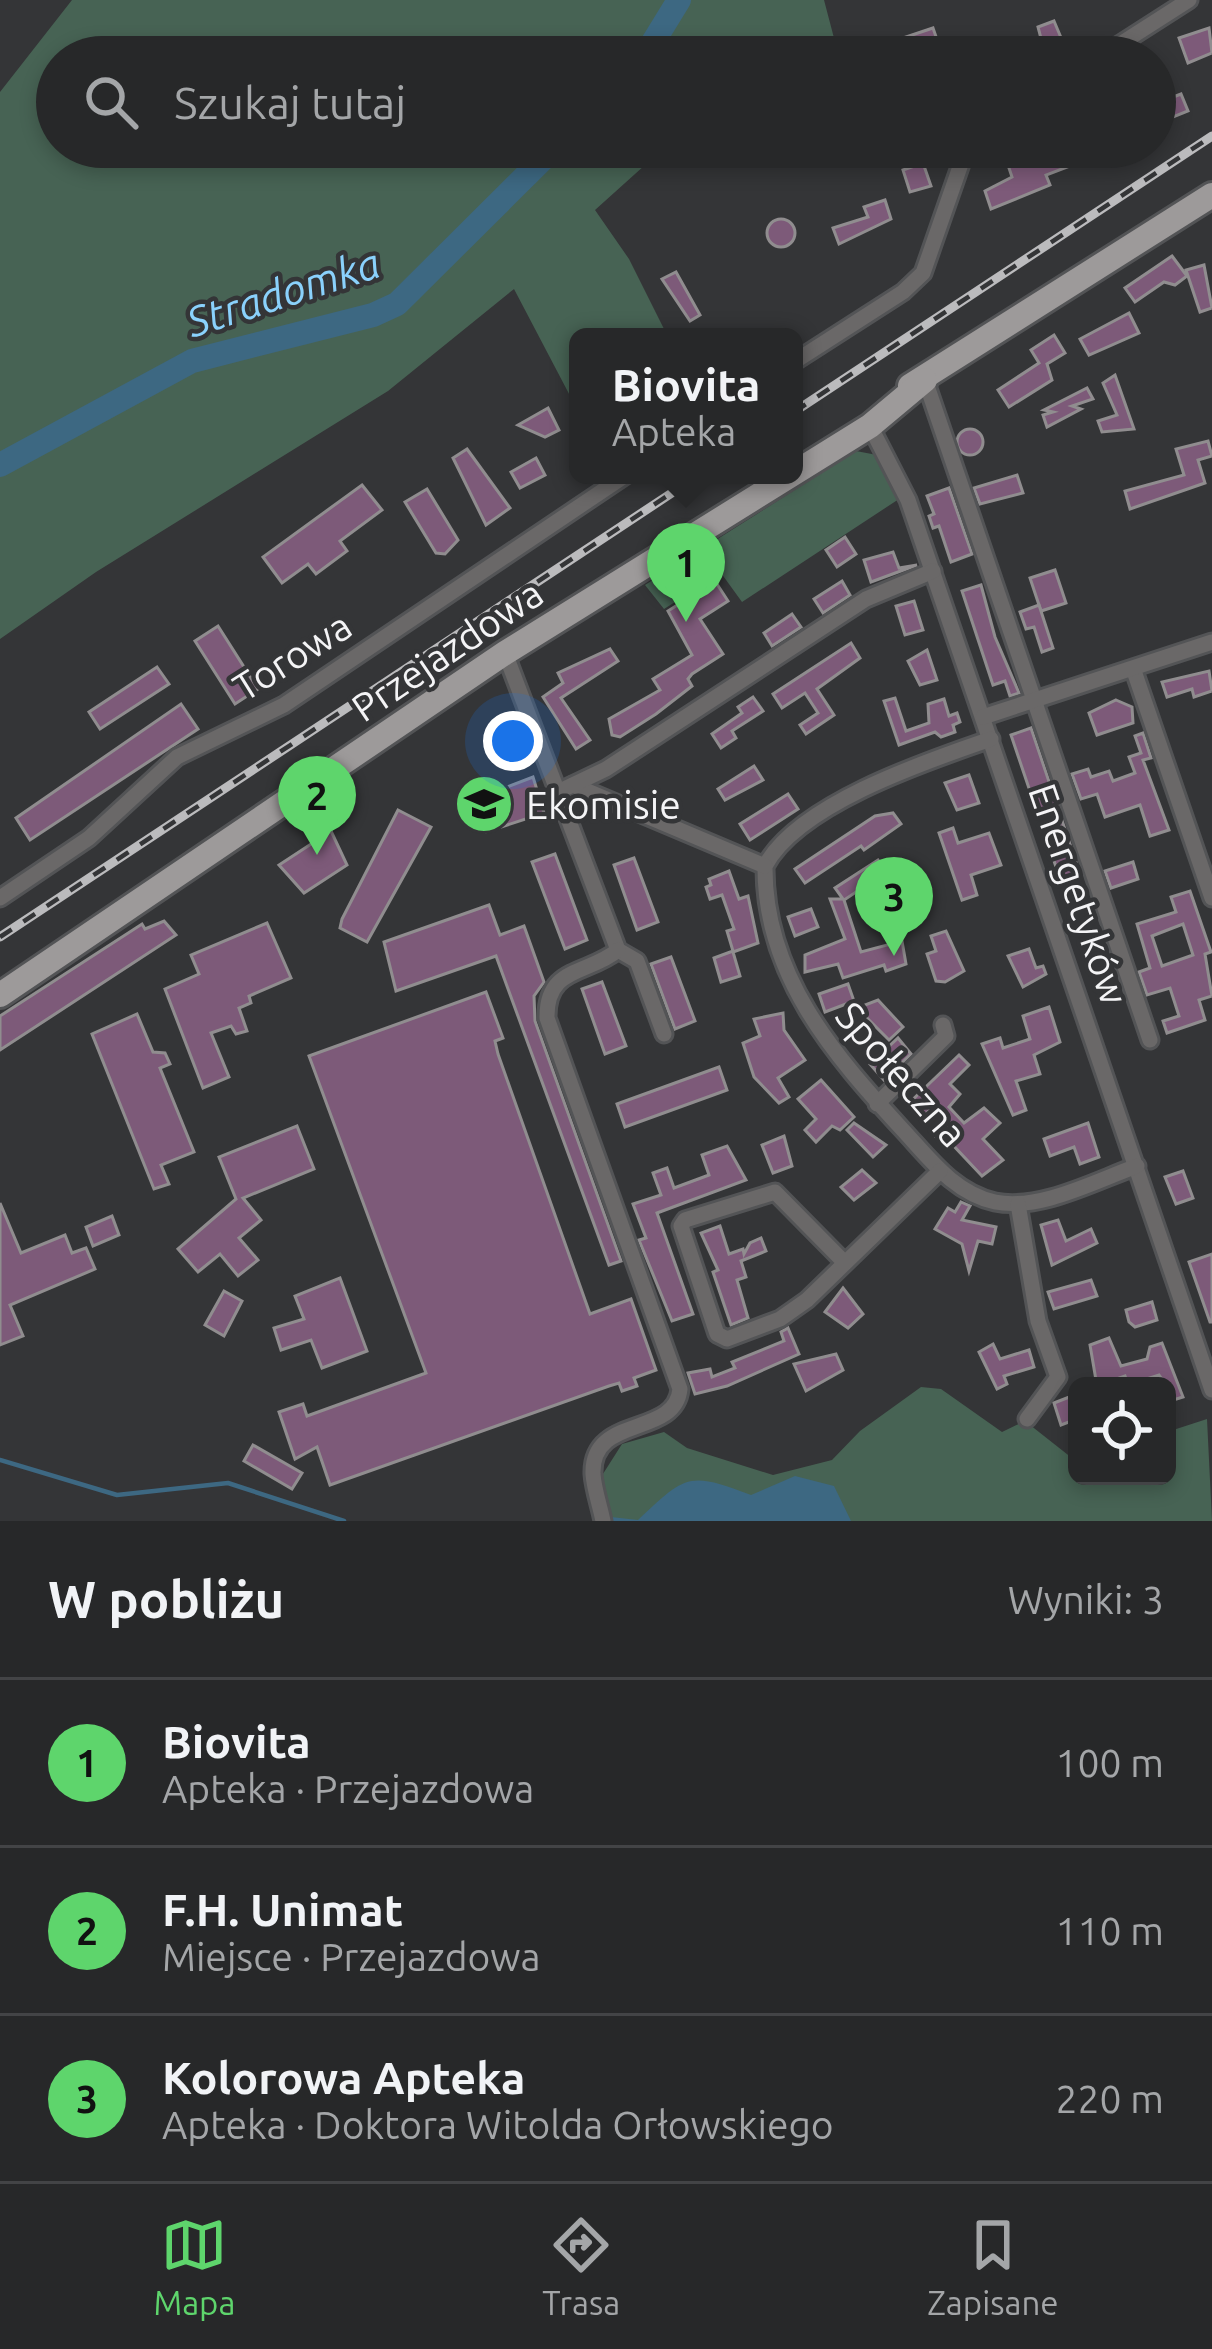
<!DOCTYPE html>
<html lang="pl">
<head>
<meta charset="utf-8">
<style>
	:root { --surface:#272829; --page:#2f3031; --text:#f1f3f6; --muted:#a4a6a8; --line:#434446; --accent:#5ed56c }
	body { margin:0; font-family:Ubuntu,sans-serif; background:var(--page); color:var(--text) }
	.controls { position:absolute; right:36px; bottom:36px; display:grid; overflow:hidden; border-radius:18px; box-shadow:0 6px 18px #0003 }
	.controls button { width:108px; height:108px; display:grid; place-items:center; padding:0; border:0; border-bottom:3px solid var(--line); background:var(--surface); color:var(--text); font:60px sans-serif }
	.you { position:absolute; left:513px; top:741px; width:42px; height:42px; margin:-30px; border:9px solid #fff; border-radius:50%; background:#1a73e8; box-shadow:0 0 0 18px #1a73e833 }
	.badge { display:grid; place-items:center; width:78px; height:78px; border-radius:50%; background:var(--accent); color:#111; font-size:39px; font-weight:700 }
	.pin { position:absolute; translate:-50% -99px; filter:drop-shadow(0 3px 6px #0008) }
	.pin::after { content:''; position:absolute; top:63px; width:42px; height:36px; background:inherit; clip-path:polygon(0 0,100% 0,50% 100%) }
	.popup { position:absolute; left:569px; top:328px; width:234px; height:156px; box-sizing:border-box; display:grid; place-content:center; border-radius:18px; background:var(--surface); filter:drop-shadow(0 3px 9px #0005); font-size:39px; white-space:nowrap; color:var(--muted) }
	.popup b { font-size:45px; color:var(--text) }
	.popup::after { content:''; position:absolute; left:50%; top:100%; margin-left:-24px; border:24px solid transparent; border-top-color:var(--surface) }
	.list { margin:0; padding:0; list-style:none }
	h2 { display:flex; justify-content:space-between; align-items:center; height:156px; margin:0; padding:0 48px; font-size:51px }
	h2 small { font-size:39px; font-weight:400; color:var(--muted) }
	.list li { display:grid; grid-template-columns:78px 1fr auto; gap:36px; align-items:center; box-sizing:border-box; height:168px; padding:0 48px; border-top:3px solid var(--line) }
	.list b { display:block; font-size:45px; white-space:nowrap }
	.list p { margin:0; font-size:39px; white-space:nowrap; color:var(--muted) }
	.list em { font-size:39px; font-style:normal; color:var(--muted) }
	.icon { flex:none; width:66px; height:66px; fill:none; stroke:currentColor; stroke-width:2; stroke-linecap:round; stroke-linejoin:round }
	.map { position:relative; flex:none; width:1212px; height:1521px; overflow:hidden }
	.search { position:absolute; background:var(--surface); box-shadow:0 6px 18px #0003; left:36px; right:36px; top:36px; height:132px; display:flex; align-items:center; gap:30px; box-sizing:border-box; padding:0 42px; border-radius:66px; color:var(--muted); font-size:45px }
	.sheet { height:660px; background:var(--surface) }
	nav { display:flex; justify-content:space-around; align-items:center; box-sizing:border-box; height:168px; border-top:3px solid var(--line); background:var(--surface); font-size:33px; color:var(--muted) }
	nav a { display:grid; justify-items:center; gap:6px }
	nav .on { color:var(--accent) }
	.map>svg:first-child { display:block }
</style>
</head>
<body>
<div class="map">
<svg width="1212" height="1521" viewBox="0 0 1212 1521">
	<rect width="100%" height="100%" fill="#343537"/>
	<g fill="#476354">
		<polygon points="72,0 824,0 839,57 57,57 57,147 665,147 595,210 629,259 668,337 578,337 578,411 514,289 388,391 96,572 0,639 0,92"/>
		<polygon points="856,451 877,455 899,499 742,602 721,573 664,609 645,585"/>
		<polygon points="921,1387 941,1389 1002,1432 1025,1421 1077,1462 1077,1476 1167,1476 1167,1432 1207,1419 1212,1521 612,1521 601,1477 622,1444 664,1432 687,1448 773,1475 832,1460 860,1431"/>
	</g>
	<path fill="#3d6882" d="M795 1476 834 1486 851 1521H612L611 1517 638 1520C686 1475 688 1471 751 1495Z"/>
	<g fill="none" stroke-linecap="round" stroke-linejoin="round">
		<polyline stroke="#3d6882" stroke-width="4.5" points="0,1460 117,1495 228,1483 344,1521"/>
		<g stroke="#3d6882" stroke-width="24">
			<polyline points="644,57 679,0"/>
			<polyline points="0,465 192,361 373,315 397,304 555,147"/>
		</g>
	</g>
	<g fill="#7d5a79" stroke="#908d8f" stroke-width="3" fill-rule="evenodd">
		<polygon points="1054,21 1062,40 1045,54 1038,27"/>
		<polygon points="933,28 943,57 913,57 906,37"/>
		<polygon points="1209,28 1212,53 1188,63 1179,38"/>
		<polygon points="1164,91 1168,99 1181,94 1188,111 1163,121 1155,95"/>
		<polygon points="1002,147 1014,147 1019,162 1082,147 1117,148 1046,175 1050,185 991,209 985,191 1012,177"/>
		<polygon points="923,163 931,186 910,192 903,170"/>
		<polygon points="885,200 891,219 839,244 833,228 868,217 864,207"/>
		<circle cx="781" cy="233" r="14"/>
		<polygon points="1172,256 1187,276 1175,285 1164,282 1135,302 1125,288"/>
		<polygon points="1204,265 1212,308 1200,312 1186,270"/>
		<polygon points="676,272 700,315 690,321 662,279"/>
		<polygon points="1129,313 1139,333 1089,355 1080,339"/>
		<polygon points="1054,335 1065,353 1047,364 1052,380 1009,407 998,390 1039,363 1031,350"/>
		<polygon points="1115,375 1134,429 1102,432 1098,421 1117,415 1103,383"/>
		<polygon points="1087,388 1093,399 1072,406 1081,409 1047,427 1043,415 1053,412 1044,410"/>
		<polygon points="548,408 559,430 545,437 518,425"/>
		<circle cx="970" cy="442" r="13"/>
		<polygon points="1208,441 1212,456 1198,460 1205,483 1130,509 1125,491 1184,475 1176,449"/>
		<polygon points="467,449 510,508 486,525 453,458"/>
		<polygon points="536,458 545,475 520,488 511,472"/>
		<polygon points="1017,475 1023,493 980,504 974,488"/>
		<polygon points="362,485 382,510 340,541 347,551 316,574 308,564 282,583 263,557"/>
		<polygon points="949,488 972,554 951,562 939,526 933,528 929,516 934,514 927,496"/>
		<polygon points="427,489 458,540 445,554 436,553 405,502"/>
		<polygon points="845,537 856,554 837,567 826,550"/>
		<polygon points="893,552 899,568 917,565 871,582 864,560"/>
		<polygon points="1055,570 1066,603 1041,611 1030,578"/>
		<polygon points="715,581 728,601 700,619 723,654 692,674 688,679 692,686 656,714 620,737 612,735 609,719 660,690 653,679 692,655 668,611"/>
		<polygon points="842,581 850,595 823,613 814,599"/>
		<polygon points="981,585 995,637 1019,693 1010,696 1005,681 993,685 962,591"/>
		<polygon points="914,601 923,630 905,635 896,606"/>
		<polygon points="1039,605 1053,648 1042,652 1034,627 1026,629 1020,612"/>
		<polygon points="792,614 801,627 772,646 764,633"/>
		<polygon points="218,626 258,689 235,704 195,641"/>
		<polygon points="851,643 860,658 817,689 834,715 806,734 800,725 818,713 805,693 782,708 773,694"/>
		<polygon points="610,649 618,661 561,698 590,740 576,749 543,697 563,683 558,673"/>
		<polygon points="927,650 937,680 920,685 908,661"/>
		<polygon points="157,667 169,684 100,729 89,712"/>
		<polygon points="1209,671 1212,691 1194,697 1192,689 1167,697 1162,682"/>
		<polygon points="753,697 763,711 732,731 736,738 721,748 712,734 742,713 738,707"/>
		<polygon points="895,698 906,731 929,723 928,704 944,699 949,716 957,713 960,722 953,725 955,732 941,737 935,732 899,745 884,701"/>
		<polygon points="1116,700 1132,707 1133,723 1097,735 1089,713"/>
		<polygon points="181,704 198,729 30,840 16,818"/>
		<polygon points="1031,728 1080,874 1062,885 1045,834 1061,829 1055,810 1038,815 1011,735"/>
		<polygon points="1143,733 1151,758 1143,760 1169,830 1150,836 1140,805 1105,817 1097,794 1081,799 1072,774 1088,769 1091,777 1109,771 1113,781 1135,773 1129,757 1141,753 1135,736"/>
		<polygon points="754,766 763,780 725,800 718,789"/>
		<polygon points="969,775 979,803 957,810 945,783"/>
		<polygon points="533,777 544,813 486,832 473,800"/>
		<polygon points="788,794 798,809 750,840 740,824"/>
		<polygon points="398,810 431,827 367,942 340,928 342,919"/>
		<polygon points="893,813 901,824 864,850 861,846 805,883 795,869 875,816"/>
		<polygon points="953,828 958,843 989,833 1001,865 971,875 977,895 962,900 939,833"/>
		<polygon points="331,831 347,865 304,893 279,865"/>
		<polygon points="555,854 587,940 565,949 532,862"/>
		<polygon points="634,858 658,922 637,930 614,865"/>
		<polygon points="878,860 886,872 844,900 861,952 902,941 906,964 886,971 884,965 843,978 838,964 805,972 805,955 845,939 830,899 843,899 835,888"/>
		<polygon points="1133,862 1138,879 1111,888 1105,871"/>
		<polygon points="729,871 739,899 748,896 758,943 733,952 740,976 721,982 714,958 733,951 727,931 734,929 722,895 710,899 706,887 711,885 709,879"/>
		<path d="M1190 891 1211 952 1205 954 1212 996 1199 1000 1205 1020 1167 1033 1163 1021 1179 1016 1170 988 1147 995 1139 972 1150 968 1137 924 1176 912 1171 897ZM1183 924 1193 955 1162 966 1152 936Z"/>
		<polygon points="489,905 500,935 524,926 544,982 534,996 535,1021 621,1261 609,1265 496,956 396,991 384,942"/>
		<polygon points="811,909 818,927 795,936 788,917"/>
		<polygon points="164,921 176,935 0,1050 0,1016 142,924 145,929"/>
		<polygon points="267,923 291,978 249,996 251,1003 239,1008 247,1031 236,1034 231,1026 211,1033 229,1077 203,1088 165,989 199,974 191,955"/>
		<polygon points="946,931 964,971 945,982 936,981 927,954 936,951 931,936"/>
		<polygon points="1029,949 1036,968 1043,966 1046,974 1023,987 1008,956"/>
		<polygon points="671,957 695,1021 675,1029 651,964"/>
		<polygon points="602,982 626,1046 605,1054 582,989"/>
		<polygon points="848,984 854,1001 825,1012 819,994"/>
		<polygon points="486,992 503,1038 495,1041 498,1054 590,1314 631,1299 656,1370 634,1378 637,1386 622,1391 619,1383 609,1386 330,1485 317,1447 295,1459 279,1412 303,1404 307,1416 426,1373 309,1056"/>
		<polygon points="878,1000 903,1027 889,1040 857,1008"/>
		<polygon points="1049,1007 1060,1042 1034,1055 1040,1074 1016,1081 1026,1110 1013,1115 982,1044 1000,1038 1003,1048 1030,1039 1023,1016"/>
		<polygon points="783,1013 784,1030 805,1060 778,1078 789,1097 779,1103 754,1077 743,1043 760,1036 754,1019"/>
		<polygon points="137,1014 153,1052 165,1053 170,1064 160,1068 194,1152 161,1165 169,1184 154,1189 92,1034"/>
		<polygon points="898,1038 911,1054 884,1080 870,1064"/>
		<polygon points="959,1055 969,1065 950,1084 960,1094 949,1107 964,1123 984,1108 1000,1123 983,1139 1003,1160 982,1176 949,1141 944,1146 936,1137 947,1123 932,1108 920,1119 907,1105"/>
		<polygon points="719,1067 727,1090 625,1127 617,1104"/>
		<polygon points="821,1080 854,1117 840,1130 832,1126 816,1142 805,1130 816,1119 798,1099"/>
		<polygon points="854,1123 886,1145 873,1157 847,1130"/>
		<polygon points="1088,1123 1099,1157 1080,1164 1074,1147 1050,1156 1044,1139"/>
		<polygon points="297,1126 314,1169 243,1198 261,1220 239,1238 258,1260 238,1276 220,1254 198,1272 178,1249 236,1199 219,1157"/>
		<polygon points="784,1136 792,1166 773,1173 762,1145"/>
		<polygon points="727,1146 746,1180 657,1213 693,1314 672,1321 639,1240 646,1238 633,1204 661,1195 653,1173 667,1168 674,1188 709,1175 702,1155"/>
		<polygon points="862,1170 876,1183 854,1200 841,1187"/>
		<polygon points="1183,1171 1193,1198 1176,1204 1165,1177"/>
		<polygon points="961,1202 970,1206 962,1220 996,1227 992,1244 978,1241 969,1271 962,1244 935,1229 948,1208 955,1212"/>
		<polygon points="0,1203 21,1253 65,1235 72,1253 86,1248 95,1269 10,1305 23,1336 0,1345"/>
		<polygon points="112,1216 119,1235 93,1246 86,1227"/>
		<polygon points="1058,1220 1066,1241 1091,1229 1097,1243 1052,1265 1041,1225"/>
		<polygon points="720,1226 729,1254 743,1249 744,1254 750,1243 761,1238 766,1251 741,1261 746,1277 737,1280 748,1318 731,1325 713,1272 718,1270 701,1233"/>
		<polygon points="1212,1254 1212,1322 1210,1322 1189,1262"/>
		<polygon points="340,1278 367,1351 322,1368 311,1340 281,1350 274,1328 304,1319 295,1296"/>
		<polygon points="1091,1280 1097,1296 1054,1309 1048,1292"/>
		<polygon points="843,1288 863,1314 848,1328 825,1312"/>
		<polygon points="224,1291 242,1301 224,1336 205,1325"/>
		<polygon points="1152,1302 1157,1320 1135,1327 1129,1322 1126,1310"/>
		<polygon points="788,1328 799,1354 727,1386 695,1394 688,1373 710,1369 712,1377 735,1368 732,1362 784,1341 781,1332"/>
		<polygon points="1109,1338 1121,1366 1147,1359 1150,1347 1162,1343 1183,1397 1167,1402 1167,1386 1159,1375 1128,1385 1125,1376 1097,1386 1090,1345"/>
		<polygon points="993,1344 1000,1359 1029,1350 1034,1367 1004,1376 1007,1384 997,1389 979,1352"/>
		<polygon points="836,1354 843,1370 806,1391 794,1364"/>
		<polygon points="1077,1394 1077,1419 1061,1425 1054,1403"/>
		<polygon points="253,1445 302,1473 292,1489 244,1461"/>
	</g>
	<g fill="none" stroke-linecap="round" stroke-linejoin="round">
		<defs>
			<g id="street">
				<polyline points="1100,57 1189,0"/>
				<polyline points="794,362 903,292 923,273 962,161 975,147"/>
				<polyline points="925,380 1150,1040"/>
				<polyline points="870,426 908,500 1212,1390"/>
				<polyline points="505,653 618,950 637,961 664,1034"/>
				<polyline points="1134,671 1212,898"/>
				<polyline points="983,717 1212,642"/>
				<path d="M991 739C927 761 798 804 765 866 764 975 834 1055 902 1129 929 1158 954 1193 995 1202 1040 1211 1095 1181 1137 1166"/>
				<polyline points="573,785 765,866"/>
				<polyline points="560,791 606,769 866,599 933,571"/>
				<polyline points="0,898 89,838 177,757 284,705 626,475"/>
				<polyline points="877,1104 946,1036 943,1025"/>
				<polyline points="1018,1204 1038,1321 1058,1377 1027,1419"/>
				<polyline points="845,1263 775,1192 685,1220 681,1226 717,1334 727,1339 780,1319 807,1300 940,1171"/>
				<path d="M603 1521C600 1506 594 1489 593 1474 591 1414 675 1438 680 1389L547 1018C546 966 588 975 618 950"/>
			</g>
			<g id="primary">
				<polyline points="910,386 1212,195"/>
				<polyline points="0,995 505,653 870,426 925,380"/>
			</g>
		</defs>
		<use href="#street" stroke="#535456" stroke-width="21"/>
		<use href="#primary" stroke="#535456" stroke-width="30"/>
		<use href="#street" stroke="#6a6868" stroke-width="15"/>
		<use href="#primary" stroke="#9d9a9a" stroke-width="24"/>
		<defs>
			<g id="rail">
				<polyline points="794,412 1212,136"/>
				<polyline points="0,937 699,475"/>
			</g>
		</defs>
		<use href="#rail" stroke="#bbbbbd" stroke-width="9"/>
		<use href="#rail" stroke="#343537" stroke-width="4.5" stroke-dasharray="14" stroke-linecap="butt"/>
	</g>
	<defs>
		<symbol id="school-disc" viewBox="-11 -11 22 22"><circle r="9.5" fill="#5ed56c" stroke="#343537"/><path d="M0-5L7-2L0 1L-7-2ZM-4 1L0 2.5L4 1V4Q0 6-4 4Z" fill="#111"/></symbol>
	</defs>
	<g fill-rule="evenodd">
		<use href="#school-disc" x="451" y="771" width="66" height="66"/>
	</g>
	<g text-anchor="middle" dominant-baseline="central" stroke-width="9" stroke-linejoin="round" paint-order="stroke">
		<g font-size="39" fill="#f4f4f6" stroke="#343537">
			<text transform="translate(447 650) rotate(-34)">Przejazdowa</text>
			<text transform="translate(292 656) rotate(-32)">Torowa</text>
			<text transform="translate(1079 894) rotate(71)">Energetyków</text>
			<text transform="translate(902 1074) rotate(49)">Społeczna</text>
		</g>
		<g font-size="39" fill="#f4f4f6" stroke="#343537" text-anchor="start">
			<text x="526" y="804">Ekomisie</text>
		</g>
		<g font-size="42" font-style="italic" fill="#8ad1fc" stroke="#343537">
			<text transform="translate(283 292) rotate(-18)">Stradomka</text>
		</g>
	</g>
</svg>
<div class="controls">
<button><svg class="icon" aria-label="locate" viewBox="0 0 24 24"><circle cx="12" cy="12" r="6"/><path d="M12 2v4M12 18v4M2 12h4M18 12h4"/></svg></button>
</div>
<div class="you"></div>
<div class="pin badge" style="left:686px;top:622px">1</div>
<div class="popup"><b>Biovita</b>Apteka</div>
<div class="pin badge" style="left:317px;top:855px">2</div>
<div class="pin badge" style="left:894px;top:956px">3</div>
<div class="search"><svg class="icon" aria-label="search" viewBox="0 0 24 24"><circle cx="10" cy="10" r="6"/><path d="M15 15l6 6"/></svg>Szukaj tutaj</div>
</div>
<section class="sheet">
<h2>W pobliżu<small>Wyniki: 3</small></h2>
<ul class="list">
<li><span class="badge">1</span><div><b>Biovita</b><p>Apteka · Przejazdowa</p></div><em>100 m</em></li>
<li><span class="badge">2</span><div><b>F.H. Unimat</b><p>Miejsce · Przejazdowa</p></div><em>110 m</em></li>
<li><span class="badge">3</span><div><b>Kolorowa Apteka</b><p>Apteka · Doktora Witolda Orłowskiego</p></div><em>220 m</em></li>
</ul>
</section>
<nav>
<a class="on"><svg class="icon" aria-label="map" viewBox="0 0 24 24"><path d="M3 6l6-2 6 2 6-2v14l-6 2-6-2-6 2zM9 4v14M15 6v14"/></svg>Mapa</a>
<a><svg class="icon" aria-label="directions" viewBox="0 0 24 24"><path d="M12 3l9 9-9 9-9-9zM9 14v-3h6M13 9l2 2-2 2"/></svg>Trasa</a>
<a><svg class="icon" aria-label="saved" viewBox="0 0 24 24"><path d="M7 4h10v16l-5-4-5 4z"/></svg>Zapisane</a>
</nav>
</body>
</html>
